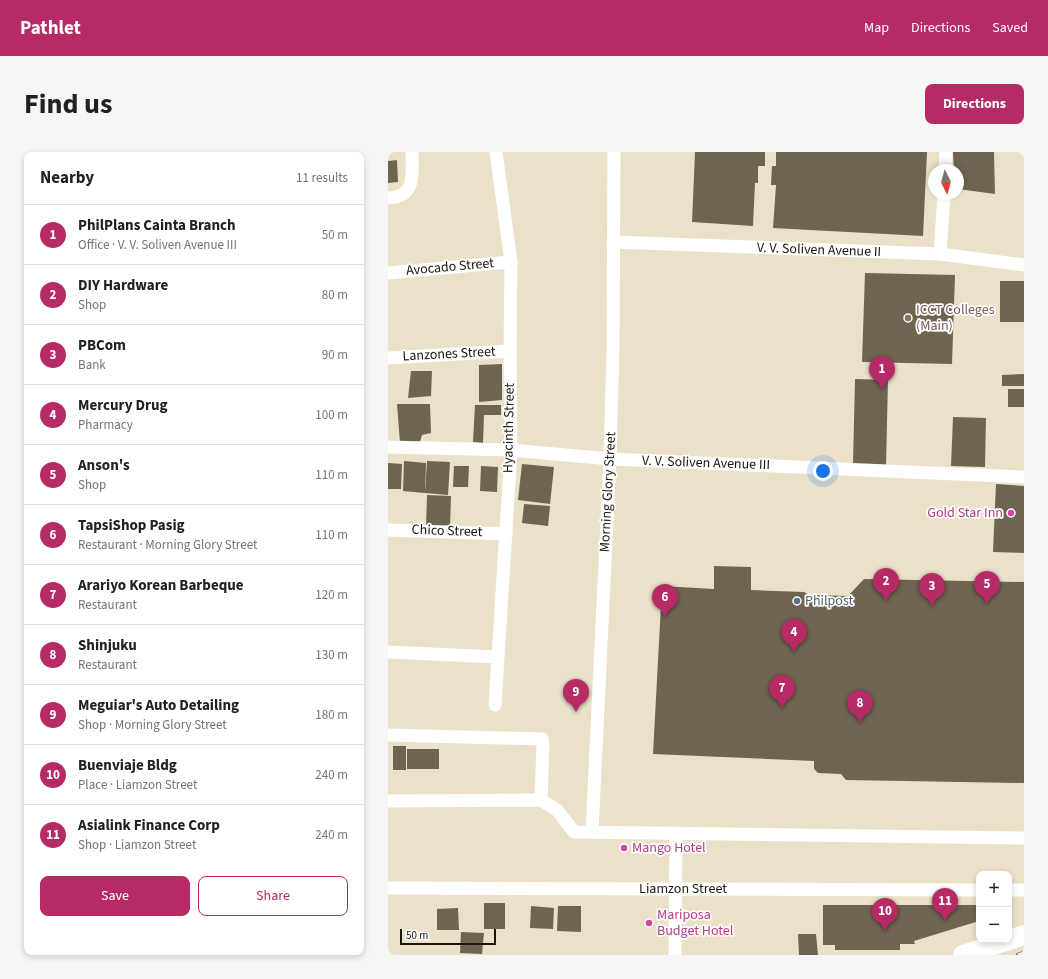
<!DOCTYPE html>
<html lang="en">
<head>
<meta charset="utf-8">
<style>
	:root { --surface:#fff; --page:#f6f6f6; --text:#202124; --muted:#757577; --line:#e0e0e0; --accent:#b62b66 }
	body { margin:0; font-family:"Source Sans 3",sans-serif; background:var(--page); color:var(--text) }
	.controls { position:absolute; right:12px; bottom:12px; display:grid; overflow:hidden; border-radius:8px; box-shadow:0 2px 6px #0003 }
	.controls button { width:36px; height:36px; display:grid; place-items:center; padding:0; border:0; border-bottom:1px solid var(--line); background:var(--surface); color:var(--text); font:20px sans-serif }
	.compass { position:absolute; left:540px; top:12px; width:36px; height:36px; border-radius:50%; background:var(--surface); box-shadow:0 2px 6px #0003; rotate:174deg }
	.scale { position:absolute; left:12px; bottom:10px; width:96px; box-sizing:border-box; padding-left:4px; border:2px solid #19160d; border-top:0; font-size:11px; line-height:14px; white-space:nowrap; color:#19160d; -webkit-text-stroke:3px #fff; paint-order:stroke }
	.you { position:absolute; left:435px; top:319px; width:14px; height:14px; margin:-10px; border:3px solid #fff; border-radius:50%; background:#1a73e8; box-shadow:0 0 0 6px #1a73e833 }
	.badge { display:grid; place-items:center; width:26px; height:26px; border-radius:50%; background:var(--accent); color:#fff; font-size:13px; font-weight:700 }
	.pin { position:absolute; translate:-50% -33px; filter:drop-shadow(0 1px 2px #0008) }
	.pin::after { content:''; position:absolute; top:21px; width:14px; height:12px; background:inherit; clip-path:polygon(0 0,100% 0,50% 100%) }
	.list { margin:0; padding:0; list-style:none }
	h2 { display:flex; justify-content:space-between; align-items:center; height:52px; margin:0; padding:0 16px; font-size:17px }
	h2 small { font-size:13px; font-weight:400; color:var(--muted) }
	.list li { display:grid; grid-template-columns:26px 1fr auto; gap:12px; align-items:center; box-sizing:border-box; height:60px; padding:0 16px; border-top:1px solid var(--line) }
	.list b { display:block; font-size:15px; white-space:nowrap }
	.list p { margin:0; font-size:13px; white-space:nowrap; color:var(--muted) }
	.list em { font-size:13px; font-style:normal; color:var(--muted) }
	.actions { display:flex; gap:8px; padding:12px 16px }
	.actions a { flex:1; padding:9px 0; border:1px solid var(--accent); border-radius:8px; text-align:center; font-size:14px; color:var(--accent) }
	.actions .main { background:var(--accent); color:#fff }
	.map { position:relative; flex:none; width:636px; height:803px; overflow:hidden; border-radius:8px }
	header { display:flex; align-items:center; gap:24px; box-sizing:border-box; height:56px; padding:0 20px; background:var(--accent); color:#fff }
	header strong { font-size:19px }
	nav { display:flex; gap:22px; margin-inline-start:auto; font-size:14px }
	.intro { display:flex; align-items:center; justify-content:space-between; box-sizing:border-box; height:96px; padding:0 24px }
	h1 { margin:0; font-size:28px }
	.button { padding:10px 18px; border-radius:8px; background:var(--accent); color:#fff; font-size:14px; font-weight:700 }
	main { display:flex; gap:24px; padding:0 24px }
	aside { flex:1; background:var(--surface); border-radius:8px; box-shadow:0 2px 6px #0003 }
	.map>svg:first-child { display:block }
</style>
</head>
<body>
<header>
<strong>Pathlet</strong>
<nav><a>Map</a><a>Directions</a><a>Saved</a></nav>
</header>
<div class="intro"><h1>Find us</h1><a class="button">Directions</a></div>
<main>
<aside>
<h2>Nearby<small>11 results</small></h2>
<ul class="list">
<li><span class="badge">1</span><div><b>PhilPlans Cainta Branch</b><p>Office · V. V. Soliven Avenue III</p></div><em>50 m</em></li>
<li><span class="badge">2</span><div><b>DIY Hardware</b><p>Shop</p></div><em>80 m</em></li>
<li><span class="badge">3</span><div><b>PBCom</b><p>Bank</p></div><em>90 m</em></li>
<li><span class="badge">4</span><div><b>Mercury Drug</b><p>Pharmacy</p></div><em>100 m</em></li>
<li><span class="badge">5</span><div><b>Anson's</b><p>Shop</p></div><em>110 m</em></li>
<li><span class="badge">6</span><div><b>TapsiShop Pasig</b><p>Restaurant · Morning Glory Street</p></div><em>110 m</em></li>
<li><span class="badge">7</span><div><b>Arariyo Korean Barbeque</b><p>Restaurant</p></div><em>120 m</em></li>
<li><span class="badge">8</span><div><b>Shinjuku</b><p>Restaurant</p></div><em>130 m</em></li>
<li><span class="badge">9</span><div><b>Meguiar's Auto Detailing</b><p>Shop · Morning Glory Street</p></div><em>180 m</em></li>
<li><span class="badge">10</span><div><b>Buenviaje Bldg</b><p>Place · Liamzon Street</p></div><em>240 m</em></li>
<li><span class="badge">11</span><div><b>Asialink Finance Corp</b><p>Shop · Liamzon Street</p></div><em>240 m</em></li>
</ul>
<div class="actions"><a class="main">Save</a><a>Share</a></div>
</aside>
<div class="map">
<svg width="636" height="803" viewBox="0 0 636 803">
	<rect width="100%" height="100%" fill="#eae1c8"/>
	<g fill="#6d6550">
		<polygon points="307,0 377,0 377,14 370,14 370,31 367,31 365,74 304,70"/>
		<polygon points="388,0 539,0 535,84 385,76 388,33 383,33 384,14 388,14"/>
		<polygon points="565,0 606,0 607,42 570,37 570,18 566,18"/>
		<polygon points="9,8 10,30 0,31 0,9"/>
		<polygon points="477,121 567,123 564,212 474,210"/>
		<rect x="612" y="129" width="24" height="41"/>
		<polygon points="114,212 114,248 91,250 91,213"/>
		<polygon points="23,219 44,219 43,244 20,246"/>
		<polygon points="636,222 636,234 614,234 614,223"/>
		<polygon points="467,227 500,228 498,313 465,312"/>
		<rect x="620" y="237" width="16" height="18"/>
		<polygon points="9,252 42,252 43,281 34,283 32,290 12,291"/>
		<polygon points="87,253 113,253 113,263 96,263 95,291 85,290"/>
		<polygon points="565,265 598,266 597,315 563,314"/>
		<polygon points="16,309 38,311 37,341 15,339"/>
		<polygon points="39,309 62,310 60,343 37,341"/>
		<polygon points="0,311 14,312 13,337 0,337"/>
		<polygon points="134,312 166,315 162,352 130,348"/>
		<polygon points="66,314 81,314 80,335 65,335"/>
		<polygon points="93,314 110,315 109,340 92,339"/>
		<polygon points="608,332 636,334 636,401 605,400"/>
		<polygon points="39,343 63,344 62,376 38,375"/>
		<polygon points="136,352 162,354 160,374 134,371"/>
		<polygon points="326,414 363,415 363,438 416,440 421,443 460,444 476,427 636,430 636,631 458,628 453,622 430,621 426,617 426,609 265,602 274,434 326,437"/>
		<rect x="5" y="594" width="13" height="24"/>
		<rect x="19" y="597" width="32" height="20"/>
		<rect x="96" y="751" width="21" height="26"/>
		<polygon points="435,753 591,753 591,769 526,789 527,792 512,792 512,798 447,798 447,793 435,793"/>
		<polygon points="143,754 166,756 165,777 142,776"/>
		<polygon points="170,754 193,754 193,780 169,779"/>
		<polygon points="70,756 71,778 49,778 49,757"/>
		<polygon points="73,780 96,781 94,802 72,801"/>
		<polygon points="410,782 428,782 430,803 411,803"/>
	</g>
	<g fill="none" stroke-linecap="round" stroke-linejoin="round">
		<g stroke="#fff" stroke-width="13">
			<polyline points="557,18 558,0"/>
			<path d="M0 46C29 45 24 21 24 0"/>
			<polyline points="225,90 552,102 636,113"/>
			<polyline points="552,102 556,42"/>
			<polyline points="0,121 123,110"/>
			<polyline points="0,206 122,199"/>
			<polyline points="0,295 123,298 222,307 636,325"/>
			<polyline points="0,378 118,382"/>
			<polyline points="0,500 109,505"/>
			<polyline points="107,553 123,298 122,199 123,110 108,0"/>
			<polyline points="0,583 154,587 155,594 153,648"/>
			<polyline points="0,649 153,648 169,658 186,680 636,686"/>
			<polyline points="204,680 222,307 225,196 226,0"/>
			<polyline points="0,736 591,738"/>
			<polyline points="621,738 636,738"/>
			<polyline points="287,803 288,682"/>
		</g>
		<polyline stroke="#fff" stroke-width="20" points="575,803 636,783"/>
		<defs>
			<polyline id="rail" points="630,803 636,801"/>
		</defs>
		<use href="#rail" stroke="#7f7968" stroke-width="4.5"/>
		<use href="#rail" stroke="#fff" stroke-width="3" stroke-dasharray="9" stroke-linecap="butt"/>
	</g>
	<circle fill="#8d6e63" stroke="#fff" stroke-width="1.5" cx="520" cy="166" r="4"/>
	<g fill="#d1479c" stroke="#fff" stroke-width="1.5">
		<circle cx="623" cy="361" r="4"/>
		<circle cx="236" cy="696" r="4"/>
		<circle cx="261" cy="771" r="4"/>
	</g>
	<circle fill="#5c6f8a" stroke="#fff" stroke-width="1.5" cx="409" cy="449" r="4"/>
	<g text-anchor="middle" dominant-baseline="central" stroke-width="3.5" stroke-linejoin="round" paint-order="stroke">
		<g font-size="14" fill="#19160d" stroke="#fff">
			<text transform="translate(431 98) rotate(2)">V. V. Soliven Avenue II</text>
			<text transform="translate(62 115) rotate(-5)">Avocado Street</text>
			<text transform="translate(61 202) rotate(-3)">Lanzones Street</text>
			<text transform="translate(121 276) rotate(-89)">Hyacinth Street</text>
			<text transform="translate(318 311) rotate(2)">V. V. Soliven Avenue III</text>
			<text transform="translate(220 340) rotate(-87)">Morning Glory Street</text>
			<text transform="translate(59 379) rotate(2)">Chico Street</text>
			<text x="295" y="737">Liamzon Street</text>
		</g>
		<g font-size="14" fill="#785e54" stroke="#fff" text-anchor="start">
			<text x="528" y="158">ICCT Colleges<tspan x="528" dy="16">(Main)</tspan></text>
		</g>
		<g font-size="14" fill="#b23c85" stroke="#fff" text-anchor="start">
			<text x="615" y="361" text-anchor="end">Gold Star Inn</text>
			<text x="244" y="696">Mango Hotel</text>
			<text x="269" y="763">Mariposa<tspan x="269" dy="16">Budget Hotel</tspan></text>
		</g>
		<g font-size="14" fill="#4e5e75" stroke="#fff" text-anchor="start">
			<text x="417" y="449">Philpost</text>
		</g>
	</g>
</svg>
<div class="controls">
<button>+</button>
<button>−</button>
</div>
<svg class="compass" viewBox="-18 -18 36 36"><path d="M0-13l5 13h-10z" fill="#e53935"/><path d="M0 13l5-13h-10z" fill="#757577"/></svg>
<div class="scale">50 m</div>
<div class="you"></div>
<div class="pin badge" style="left:494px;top:237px">1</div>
<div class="pin badge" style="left:498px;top:449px">2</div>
<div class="pin badge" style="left:544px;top:454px">3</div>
<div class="pin badge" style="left:406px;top:500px">4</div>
<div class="pin badge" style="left:599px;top:452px">5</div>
<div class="pin badge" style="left:277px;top:465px">6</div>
<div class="pin badge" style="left:394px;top:556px">7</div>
<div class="pin badge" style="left:472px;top:571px">8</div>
<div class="pin badge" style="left:188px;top:560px">9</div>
<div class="pin badge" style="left:497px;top:779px">10</div>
<div class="pin badge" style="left:557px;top:769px">11</div>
</div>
</main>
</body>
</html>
